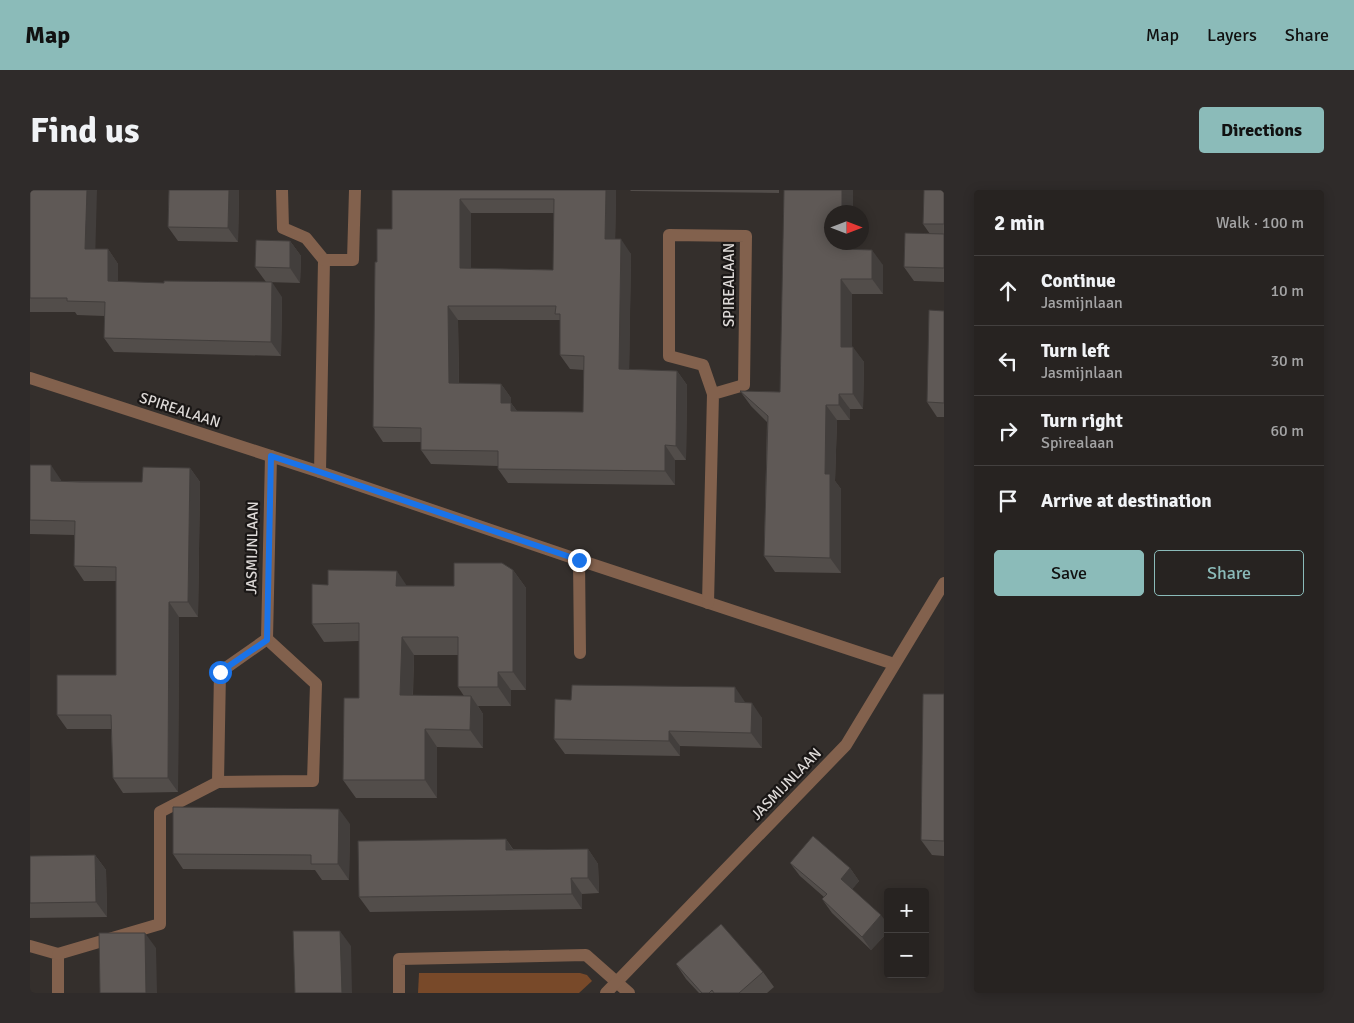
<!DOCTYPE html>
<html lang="en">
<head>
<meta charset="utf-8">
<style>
	:root { --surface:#272321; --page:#2f2b2a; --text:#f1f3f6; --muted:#a4a4a5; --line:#43403f; --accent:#8bbbb9 }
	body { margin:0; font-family:Signika,sans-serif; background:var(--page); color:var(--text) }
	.controls { position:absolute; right:15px; bottom:15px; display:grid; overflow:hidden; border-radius:5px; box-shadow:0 2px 12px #0003 }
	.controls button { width:45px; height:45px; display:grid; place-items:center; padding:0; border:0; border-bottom:1px solid var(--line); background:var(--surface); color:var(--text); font:25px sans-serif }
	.compass { position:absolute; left:794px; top:15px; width:45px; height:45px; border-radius:50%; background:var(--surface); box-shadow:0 2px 12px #0003; rotate:90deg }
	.stop { position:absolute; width:15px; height:15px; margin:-11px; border:4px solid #1a73e8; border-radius:50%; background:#fff }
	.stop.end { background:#1a73e8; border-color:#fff; box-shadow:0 1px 5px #0008 }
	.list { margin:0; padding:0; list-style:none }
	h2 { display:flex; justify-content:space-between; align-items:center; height:65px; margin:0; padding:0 20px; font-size:21px }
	h2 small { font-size:16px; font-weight:400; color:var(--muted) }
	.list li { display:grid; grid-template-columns:32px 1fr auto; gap:15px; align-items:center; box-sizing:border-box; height:70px; padding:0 20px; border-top:1px solid var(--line) }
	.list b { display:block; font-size:19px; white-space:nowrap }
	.list p { margin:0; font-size:16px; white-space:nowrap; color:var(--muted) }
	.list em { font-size:16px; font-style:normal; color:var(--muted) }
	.actions { display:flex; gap:10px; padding:15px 20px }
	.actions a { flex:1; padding:11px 0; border:1px solid var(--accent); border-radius:5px; text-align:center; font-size:18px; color:var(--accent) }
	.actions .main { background:var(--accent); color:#111 }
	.icon { flex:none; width:28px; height:28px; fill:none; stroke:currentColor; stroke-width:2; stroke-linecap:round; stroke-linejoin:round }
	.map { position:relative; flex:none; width:914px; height:803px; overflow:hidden; border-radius:5px }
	header { display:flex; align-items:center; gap:30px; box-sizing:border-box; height:70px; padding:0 25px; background:var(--accent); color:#111 }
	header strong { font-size:24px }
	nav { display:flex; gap:28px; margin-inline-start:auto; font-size:18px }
	.intro { display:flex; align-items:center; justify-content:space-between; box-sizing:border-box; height:120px; padding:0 30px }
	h1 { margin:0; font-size:35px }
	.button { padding:12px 22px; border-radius:5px; background:var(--accent); color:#111; font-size:18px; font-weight:700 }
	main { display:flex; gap:30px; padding:0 30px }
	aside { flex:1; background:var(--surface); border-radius:5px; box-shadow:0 2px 12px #0003 }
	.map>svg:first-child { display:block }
</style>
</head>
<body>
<header>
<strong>Map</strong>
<nav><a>Map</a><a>Layers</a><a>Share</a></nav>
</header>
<div class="intro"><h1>Find us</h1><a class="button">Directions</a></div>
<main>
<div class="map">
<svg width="914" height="803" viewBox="0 0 914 803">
	<rect width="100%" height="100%" fill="#342f2c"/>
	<polygon fill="#784929" points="389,783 550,783 557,785 562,791 549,803 388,803"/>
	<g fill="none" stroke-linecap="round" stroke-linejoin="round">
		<g stroke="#82614d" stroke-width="12">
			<polyline points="252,0 253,38 276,48 294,70 290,282"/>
			<polyline points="294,70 323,70 325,0"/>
			<polyline points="0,188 290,282 549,370 864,474"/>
			<polyline points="549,370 550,463"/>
			<polyline points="678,413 683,204 673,175 639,166 639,45 716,46 714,195 683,204"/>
			<polyline points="188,592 283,591 286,494 237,449"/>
			<polyline points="0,756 28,764 28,803"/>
			<polyline points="28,764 130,734 130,622 188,592 190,482 237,449 241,266"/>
			<polyline points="369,803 369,769 556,765 599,803"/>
			<polyline points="576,803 816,555 914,393"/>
		</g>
	</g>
	<g fill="#524d4a" fill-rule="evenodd">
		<polygon points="0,0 65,59 78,59 88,74 88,91 252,107 251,166 84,162 74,148 74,126 47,125 45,122 0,122"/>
		<polygon points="139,0 209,0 208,52 148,51 138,37"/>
		<path d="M362 0H586L585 49 601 64 599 179 647 181 657 195 656 270H645V295L478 293 468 279V276L401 274 391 260V252H353L343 237 347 72 362 39ZM441 23H524L523 80 441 78ZM428 130H530V165L540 179 554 180 553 222 487 221 481 213V208L471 194 429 193Z"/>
		<polygon points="600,0 749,0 749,3 601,1"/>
		<polygon points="823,0 823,60 853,75 853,104 822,104 822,157 834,172 833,219 820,219 820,230 807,230 805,291 811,299 811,383 745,382 734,366 737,232 721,216 710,201 750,202"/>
		<polygon points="914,0 914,92 884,91 874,77 900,44 893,34"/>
		<polygon points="260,51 271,66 270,93 236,92 225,77"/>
		<polygon points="914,121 914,227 907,227 897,212"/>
		<polygon points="0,275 31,290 31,291 112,292 160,278 170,292 168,427 149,427 148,602 93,603 83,588 81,539 37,539 27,525 86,485 86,391 54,391 44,376 44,345 0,344"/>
		<path d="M483 380 496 398V500H481V516H448L453 524V558L407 557V608H326L313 590 329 508V451L294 452 282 434 298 395 424 396ZM384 465H428V497L434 506 383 505Z"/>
		<polygon points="914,504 914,666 902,665 891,650"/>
		<polygon points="541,510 715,513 732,528 732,558 650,556 650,566 535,564 524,549"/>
		<polygon points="320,634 319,690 292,690 285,680 153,679 143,664"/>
		<polygon points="476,649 483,659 558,659 568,674 569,703 552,704 552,719 340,722 329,707"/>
		<polygon points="65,665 76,680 77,727 0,728 0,666"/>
		<polygon points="760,673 820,678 829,691 822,699 858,734 858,742 841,760 802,723 792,709 794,707 770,686"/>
		<polygon points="646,774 733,782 744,797 737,803 669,803 656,789"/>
	</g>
	<g fill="#423e3c">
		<polygon points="57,0 67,0 65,73 55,59"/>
		<polygon points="199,0 209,0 208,52 198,38"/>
		<polygon points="576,0 586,0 585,64 575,49"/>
		<rect x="812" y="0" width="11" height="22"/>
		<polygon points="430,9 441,23 441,93 430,78"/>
		<polygon points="591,49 601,64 599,193 589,179"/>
		<polygon points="260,51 271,66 270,93 260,78"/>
		<polygon points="812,52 823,52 823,74 812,59"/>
		<polygon points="78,59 88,74 88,105 78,91"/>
		<polygon points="842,60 853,75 853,104 842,89"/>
		<polygon points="811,89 822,104 822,172 811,157"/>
		<polygon points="242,92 252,107 251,166 241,152"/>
		<polygon points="418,116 428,130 429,207 419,193"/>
		<polygon points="823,157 834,172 833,219 823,204"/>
		<polygon points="647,181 657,195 656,270 646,256"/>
		<polygon points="471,194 481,208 481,227 471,213"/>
		<polygon points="809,204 820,219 820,230 809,215"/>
		<polygon points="481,213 491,227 481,221"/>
		<polygon points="796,215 807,230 805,291 811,299 811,383 800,368 795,284"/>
		<polygon points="635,255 645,270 645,295 635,281"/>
		<polygon points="21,275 31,290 31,305 21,291"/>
		<polygon points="160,278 170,292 168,427 158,412"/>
		<polygon points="483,380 496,398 496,500 483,482"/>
		<polygon points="367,381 379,399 366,396"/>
		<polygon points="139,412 149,427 148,602 138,588"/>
		<polygon points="372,447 384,465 382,523 370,505"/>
		<polygon points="468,482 481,500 481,516 468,497"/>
		<polygon points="705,497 715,512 705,512"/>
		<polygon points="441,506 453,524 453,558 440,540"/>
		<polygon points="722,513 732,528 732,558 721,543"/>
		<polygon points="395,539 407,557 407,608 395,590"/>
		<polygon points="639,541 650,556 650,566 639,551"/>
		<polygon points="309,619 320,634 319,690 308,674"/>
		<polygon points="476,649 486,665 476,660"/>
		<polygon points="558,659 568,674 569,703 558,688"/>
		<polygon points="65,665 76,680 77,727 66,712"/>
		<polygon points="820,678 829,691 820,702 811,689"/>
		<polygon points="541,688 552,704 552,719 542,704"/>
		<polygon points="851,725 858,734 858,742 841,760 832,747"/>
		<polygon points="310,741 321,756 322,803 312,803"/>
		<polygon points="115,743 126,758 127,803 116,803"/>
	</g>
	<g fill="#5f5956" stroke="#423e3c" fill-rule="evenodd">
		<polygon points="0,0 57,0 55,59 78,59 78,91 134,93 134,91 242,92 241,152 74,148 75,112 37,111 37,108 0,108"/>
		<polygon points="139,0 199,0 198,38 138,37"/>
		<path d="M362 0H576L575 49H591L589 179 647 181 646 256 635 255V281L468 279V261L391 260V238L343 237 345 72H347V39H362ZM430 9H524L523 80 430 78ZM418 116H526L525 124H530V165L554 166 553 222 481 221V213H471V194L419 193Z"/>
		<polygon points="754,0 812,0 812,22 802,22 802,52 812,52 812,59 842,60 842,89 811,89 811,157 823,157 823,204 809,204 809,215 796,215 795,284 800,284 800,368 734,366 738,226 710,201 750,202"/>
		<polygon points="894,0 914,0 914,34 893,34"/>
		<polygon points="875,43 914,44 914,78 874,77"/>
		<polygon points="226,50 260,51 260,78 225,77"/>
		<polygon points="899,120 914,121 914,213 897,212"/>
		<polygon points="0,275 21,275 21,291 51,292 112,292 113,277 160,278 158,412 139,412 138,588 83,588 81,525 27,525 27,485 86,485 86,377 44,376 45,331 0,330"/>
		<polygon points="424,373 472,373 483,380 483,482 468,482 468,497 428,497 428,447 372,447 370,505 441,506 440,540 395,539 395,590 313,590 314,508 329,508 329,433 282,434 282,394 298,395 298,380 367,381 366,396 424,396"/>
		<polygon points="542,495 705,497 705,512 722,513 721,543 639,541 639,551 524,549 525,509 541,510"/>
		<polygon points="893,504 914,504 914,651 891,650"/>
		<polygon points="143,617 309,619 308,674 281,674 281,665 143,664"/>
		<polygon points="783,646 820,678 811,689 851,725 832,747 792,709 797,704 760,673"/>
		<polygon points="476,649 476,660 558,659 558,688 541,688 542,704 329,707 328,651"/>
		<polygon points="65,665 66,712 0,713 0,666"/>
		<polygon points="691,734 733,782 709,803 684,803 682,800 679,803 672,803 646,774"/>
		<polygon points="263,741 310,741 312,803 265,803"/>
		<polygon points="69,743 115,743 116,803 70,803"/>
	</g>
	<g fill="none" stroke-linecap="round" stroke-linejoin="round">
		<polyline stroke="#1a73e8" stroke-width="6" points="190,482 237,450 241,266 290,282 549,370"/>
	</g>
	<g text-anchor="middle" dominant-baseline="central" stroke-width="4.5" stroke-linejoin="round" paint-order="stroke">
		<g font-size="15" fill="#dedad8" stroke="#1a1716">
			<text transform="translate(699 95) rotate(-90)">SPIREALAAN</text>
			<text transform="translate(150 220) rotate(18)">SPIREALAAN</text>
			<text transform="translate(222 358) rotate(-89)">JASMIJNLAAN</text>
			<text transform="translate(756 594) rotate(-46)">JASMIJNLAAN</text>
		</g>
	</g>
</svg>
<div class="controls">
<button>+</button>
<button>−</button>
</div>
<svg class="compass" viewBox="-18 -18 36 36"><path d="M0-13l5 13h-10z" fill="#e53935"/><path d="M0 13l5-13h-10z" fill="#a4a4a5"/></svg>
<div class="stop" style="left:190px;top:482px"></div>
<div class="stop end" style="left:549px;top:370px"></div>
</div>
<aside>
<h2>2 min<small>Walk · 100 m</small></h2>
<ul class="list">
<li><svg class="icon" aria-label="ahead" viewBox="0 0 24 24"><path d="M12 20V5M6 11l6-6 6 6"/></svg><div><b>Continue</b><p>Jasmijnlaan</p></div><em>10 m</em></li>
<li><svg class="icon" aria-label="left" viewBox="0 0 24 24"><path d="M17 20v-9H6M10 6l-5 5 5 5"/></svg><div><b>Turn left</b><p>Jasmijnlaan</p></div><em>30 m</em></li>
<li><svg class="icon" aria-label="right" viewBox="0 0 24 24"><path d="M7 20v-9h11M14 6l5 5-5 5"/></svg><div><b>Turn right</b><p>Spirealaan</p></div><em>60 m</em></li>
<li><svg class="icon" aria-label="arrive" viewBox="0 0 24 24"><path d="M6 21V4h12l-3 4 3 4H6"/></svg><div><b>Arrive at destination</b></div></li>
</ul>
<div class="actions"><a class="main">Save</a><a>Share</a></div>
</aside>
</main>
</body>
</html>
